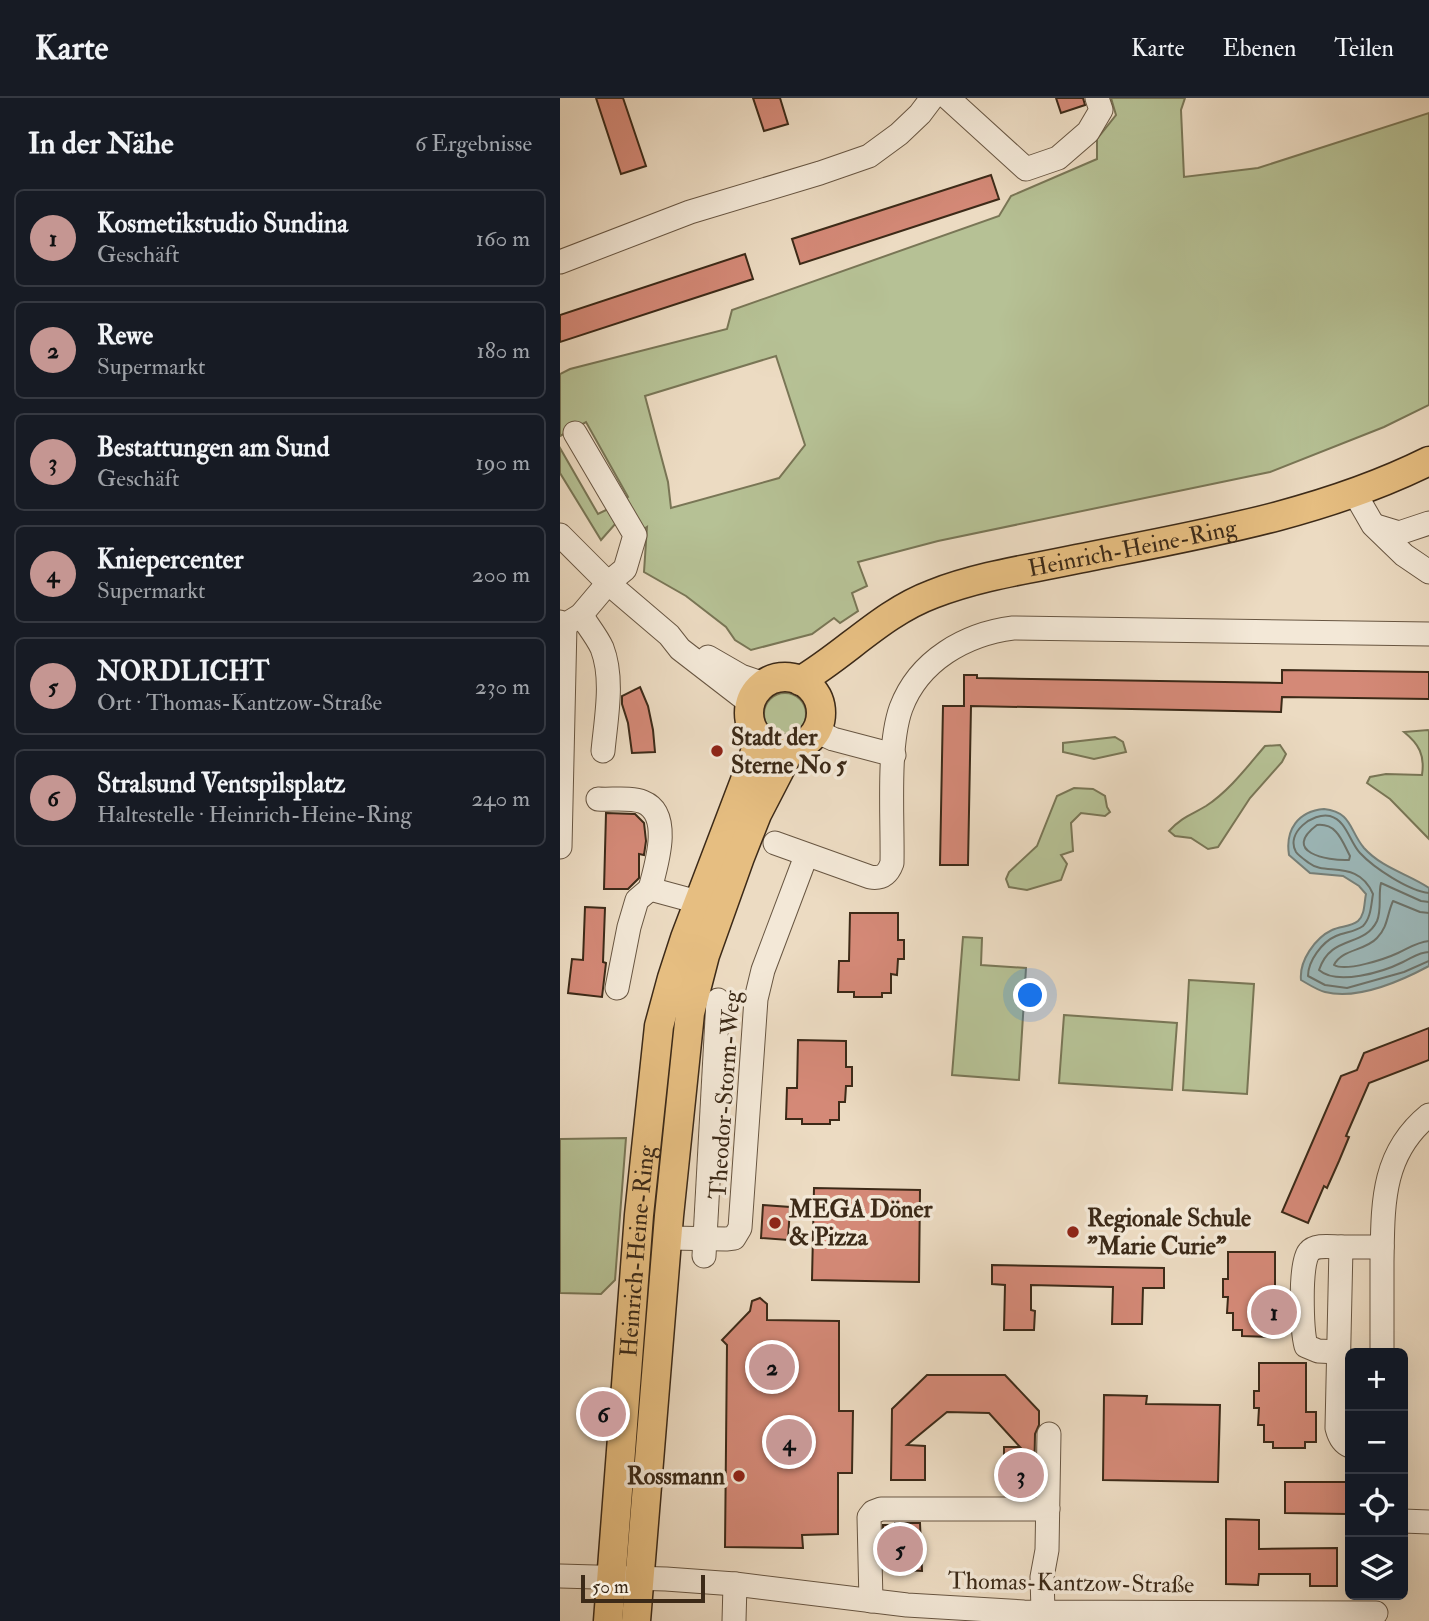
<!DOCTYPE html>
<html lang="de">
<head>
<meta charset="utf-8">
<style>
	:root { --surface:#171b24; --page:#242831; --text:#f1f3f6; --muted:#9ea1a6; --line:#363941; --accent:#c59692 }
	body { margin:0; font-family:"IM FELL Double Pica",serif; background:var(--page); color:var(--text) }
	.controls { position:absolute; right:21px; bottom:21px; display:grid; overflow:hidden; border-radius:10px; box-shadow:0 7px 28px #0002 }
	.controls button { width:63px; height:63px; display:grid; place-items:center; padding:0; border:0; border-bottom:2px solid var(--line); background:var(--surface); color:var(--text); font:35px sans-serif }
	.scale { position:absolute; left:21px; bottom:18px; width:124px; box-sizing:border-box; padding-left:7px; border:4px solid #3c2a18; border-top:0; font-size:19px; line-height:24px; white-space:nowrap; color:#3c2a18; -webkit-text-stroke:5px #f3e8d7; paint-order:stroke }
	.you { position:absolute; left:471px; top:898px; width:24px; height:24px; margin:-18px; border:5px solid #fff; border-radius:50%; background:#1a73e8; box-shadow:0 0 0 10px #1a73e833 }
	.badge { display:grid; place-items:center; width:46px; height:46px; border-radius:50%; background:var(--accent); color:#111; font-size:23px; font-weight:700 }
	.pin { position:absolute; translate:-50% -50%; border:4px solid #fff; box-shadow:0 2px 7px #0006 }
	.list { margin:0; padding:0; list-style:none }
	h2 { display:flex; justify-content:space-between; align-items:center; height:91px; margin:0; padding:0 28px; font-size:30px }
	h2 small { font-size:23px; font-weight:400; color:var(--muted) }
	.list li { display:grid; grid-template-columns:46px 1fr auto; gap:21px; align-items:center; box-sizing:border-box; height:98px; margin:0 14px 14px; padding:0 14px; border:2px solid var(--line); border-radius:10px }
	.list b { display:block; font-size:26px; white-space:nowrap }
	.list p { margin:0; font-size:23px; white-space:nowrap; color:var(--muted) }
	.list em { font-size:23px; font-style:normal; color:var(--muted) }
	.icon { flex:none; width:38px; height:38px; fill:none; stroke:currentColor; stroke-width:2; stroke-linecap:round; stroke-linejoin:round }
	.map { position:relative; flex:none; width:869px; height:1523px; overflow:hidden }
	header { display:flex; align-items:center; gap:42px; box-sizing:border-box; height:98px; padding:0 35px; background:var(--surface); border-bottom:2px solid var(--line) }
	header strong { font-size:33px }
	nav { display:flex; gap:38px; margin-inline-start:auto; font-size:24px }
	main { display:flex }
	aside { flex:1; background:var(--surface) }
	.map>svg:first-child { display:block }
</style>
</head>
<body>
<header>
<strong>Karte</strong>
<nav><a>Karte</a><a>Ebenen</a><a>Teilen</a></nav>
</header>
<main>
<aside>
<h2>In der Nähe<small>6 Ergebnisse</small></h2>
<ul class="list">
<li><span class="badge">1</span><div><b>Kosmetikstudio Sundina</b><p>Geschäft</p></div><em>160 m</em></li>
<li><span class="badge">2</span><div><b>Rewe</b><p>Supermarkt</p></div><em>180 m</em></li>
<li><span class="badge">3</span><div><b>Bestattungen am Sund</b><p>Geschäft</p></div><em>190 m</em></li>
<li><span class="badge">4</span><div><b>Kniepercenter</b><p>Supermarkt</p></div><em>200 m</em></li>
<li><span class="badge">5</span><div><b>NORDLICHT</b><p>Ort · Thomas-Kantzow-Straße</p></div><em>230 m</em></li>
<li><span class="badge">6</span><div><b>Stralsund Ventspilsplatz</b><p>Haltestelle · Heinrich-Heine-Ring</p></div><em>240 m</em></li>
</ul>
</aside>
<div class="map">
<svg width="869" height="1523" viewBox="0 0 869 1523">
	<rect width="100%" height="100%" fill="#ecdbc2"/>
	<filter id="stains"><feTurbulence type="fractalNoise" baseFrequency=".00286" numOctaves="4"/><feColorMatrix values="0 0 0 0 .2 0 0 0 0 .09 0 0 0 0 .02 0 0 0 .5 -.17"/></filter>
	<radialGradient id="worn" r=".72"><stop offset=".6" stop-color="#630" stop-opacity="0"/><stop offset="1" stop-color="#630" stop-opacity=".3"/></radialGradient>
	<g fill="#b6c195" stroke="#797656" stroke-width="2" fill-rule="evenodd">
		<path d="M551 0H625L621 12 624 79 698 70 869 15V307L824 329 710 374 378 443 298 464 307 488 292 495 298 513 280 525 274 520 252 536 191 552 175 542 166 529 126 498 84 474 87 429 75 437 55 407 68 399 26 324 0 338V276L10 271 167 231 172 212 439 118 451 98 537 61V41L556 17ZM216 258 245 347 219 380 111 410 108 384 85 298Z"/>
		<polygon points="0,350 38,416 48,411 57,424 41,442 0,375"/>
		<circle cx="225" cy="616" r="21"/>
		<path d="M868 632 869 633V741L830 701 807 685 810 679 826 676 862 677C865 657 859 646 844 634Z"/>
		<polygon points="555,639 563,644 566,654 534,661 503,654 503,645"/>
		<path d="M720 647 726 656 722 664 690 700 658 749 648 751 631 740 615 738 609 733C622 719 631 717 646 708 669 693 687 669 705 648Z"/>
		<polygon points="514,690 533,691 545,698 547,709 550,714 545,718 521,715 511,725 513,753 501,757 507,766 501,782 467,792 449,789 446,781 449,774 477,748 497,698"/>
		<polygon points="403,839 422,840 421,867 466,870 459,982 392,977"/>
		<polygon points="629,882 694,886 687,996 623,992"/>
		<polygon points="504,917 617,925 612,992 499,985"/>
		<polygon points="66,1040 55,1182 41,1196 0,1195 0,1041"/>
	</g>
	<path fill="#9cb9bb" stroke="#76807a" stroke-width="2" d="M764 711C792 714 789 732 804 750 822 770 848 776 869 790V868C841 883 797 902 765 894 757 892 748 886 741 882 739 863 755 840 772 832 780 828 791 829 798 823 805 817 804 805 806 796L799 788 783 778 750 775 729 757C725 732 738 713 764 711Z"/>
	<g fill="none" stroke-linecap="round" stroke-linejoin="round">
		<g stroke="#6c726a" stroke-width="2">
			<path d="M757 727C777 725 782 743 790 758L789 762C767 763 721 754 757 727Z"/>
			<path d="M869 795C849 793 814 770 800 755 789 743 787 723 770 718 753 714 725 735 736 754 739 758 745 762 749 765 765 778 798 761 813 796 811 807 811 820 803 828 795 834 785 834 776 838 762 844 748 863 748 878L765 887 787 890 844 874 869 863"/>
			<path d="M869 804 861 803 821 785C818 796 822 811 817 823 804 850 771 836 759 872 777 888 823 874 843 864 852 860 859 854 869 854"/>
			<path d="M869 815 860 814 833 803C827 816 828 829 817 840 805 853 782 851 774 867 786 874 825 861 838 855 849 850 857 844 869 843"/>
		</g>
	</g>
	<g fill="#d48977" stroke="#3c2a18" stroke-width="2">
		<polygon points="36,0 63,0 86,68 61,76"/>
		<polygon points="193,0 220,0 228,26 204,33"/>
		<polygon points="496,0 523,0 525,7 501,15"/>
		<polygon points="431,77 439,101 240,166 232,141"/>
		<polygon points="185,156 193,181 0,244 0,217"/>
		<polygon points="722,572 869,574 869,601 722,599 721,614 411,608 408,767 380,767 383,608 404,608 404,577 417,577 417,580 722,585"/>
		<polygon points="80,589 88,608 93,632 95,654 72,655 68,625 62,606 62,598"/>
		<polygon points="46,715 75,716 84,725 86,743 84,757 79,756 79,780 68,791 44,791"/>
		<polygon points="25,809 45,810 43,864 46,865 42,899 8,895 12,861 23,862"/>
		<polygon points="290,815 338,815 338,842 344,842 344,861 338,861 337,877 331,876 331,895 322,895 322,899 294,899 294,894 278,894 279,863 289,863"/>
		<polygon points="869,930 869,962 809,985 786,1038 789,1039 779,1063 767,1090 764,1088 748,1125 722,1114 781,978 797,972 804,955"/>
		<polygon points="238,942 286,943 286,969 292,969 292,988 286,988 285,1004 279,1004 279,1022 270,1022 270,1026 242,1026 242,1021 226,1021 227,990 237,990"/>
		<polygon points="254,1090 360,1092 359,1184 252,1182"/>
		<polygon points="203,1107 230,1109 228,1142 201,1140"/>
		<polygon points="668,1154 715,1154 715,1202 725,1202 725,1232 714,1232 714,1239 682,1238 682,1232 673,1232 673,1215 667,1215 668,1199 663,1199 663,1181 668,1181"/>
		<polygon points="432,1167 604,1170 604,1190 583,1190 582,1226 552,1226 553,1189 471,1187 471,1212 475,1213 474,1232 444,1232 445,1187 432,1186"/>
		<polygon points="200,1200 207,1206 207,1222 279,1223 279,1313 293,1313 292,1375 278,1375 278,1436 242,1437 243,1450 165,1449 167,1247 162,1242 190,1213 192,1203"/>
		<polygon points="699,1265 746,1265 746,1314 756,1314 756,1344 745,1344 745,1350 713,1350 713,1344 704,1344 704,1327 698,1327 699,1310 694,1310 694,1293 699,1293"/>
		<polygon points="367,1277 445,1277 479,1313 479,1327 475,1336 474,1384 444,1383 444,1349 460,1349 429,1315 387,1314 347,1347 365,1348 365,1382 331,1382 332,1311"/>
		<polygon points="544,1297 587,1298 586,1306 660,1307 658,1384 543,1382"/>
		<polygon points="725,1384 787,1384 787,1416 725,1415"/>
		<polygon points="666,1421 699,1422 699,1451 777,1450 777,1488 750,1488 750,1476 699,1476 698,1487 666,1486"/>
		<polygon points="335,1425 360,1425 362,1473 324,1471 323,1427 335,1427"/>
	</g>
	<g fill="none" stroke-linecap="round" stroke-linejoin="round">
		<defs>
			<g id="minor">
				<polyline points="388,0 466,71 498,60 528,34 541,12 537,0"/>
				<polyline points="0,164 130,114 260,75 309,58 339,36 360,16 372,0"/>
				<polyline points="794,394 813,427 844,457 869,474"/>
				<polyline points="816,428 839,435 869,425"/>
				<polyline points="0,437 48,485 109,537 120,551 190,605"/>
				<path d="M21 517C28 528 37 539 42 550 54 581 46 620 43 653"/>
				<polyline points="0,524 5,527 0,749"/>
				<polyline points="5,527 21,517 48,485 65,471 75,437 15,335"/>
				<polyline points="148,559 181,578 204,586"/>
				<polyline points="256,633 273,641 334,657"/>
				<path d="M38 701C51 702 71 699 83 704 113 716 96 768 90 791L138 804"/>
				<path d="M215 745 310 779C323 781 328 776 332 765 333 722 327 649 341 610 359 562 406 536 453 530L869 536"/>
				<polyline points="57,890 69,829 77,802 90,791"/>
				<polyline points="108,1140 166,1141 174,1140 180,1130 196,901 203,872 246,758"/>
				<polyline points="144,1158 158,902"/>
				<path d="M779 1254 758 1253 746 1248C742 1233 739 1165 749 1154 755 1146 772 1149 781 1149"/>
				<path d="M822 1255C822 1225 822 1194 822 1164 823 1107 821 1056 869 1017"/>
				<path d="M790 1348C782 1345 779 1338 777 1330L781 1149H822"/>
				<polyline points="843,1423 869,1424"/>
				<polyline points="0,1478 106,1481 175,1486 347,1507 464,1514 816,1515"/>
				<polyline points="311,1503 309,1419 313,1414 321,1411 488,1411"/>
				<polyline points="483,1513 482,1479 487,1452 489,1336"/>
				<polyline points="174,1523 175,1486"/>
			</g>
			<g id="major">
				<circle cx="225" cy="615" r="36"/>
				<path id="s1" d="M240 583C286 556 322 515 373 496 419 478 469 471 517 461 637 437 758 418 869 363"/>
				<path id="s2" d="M48 1523 79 1117 99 928 112 880 125 840 192 664 199 640"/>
				<polyline points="76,1523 109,1118 130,915 145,857 180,759 197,716 228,656 233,650"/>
			</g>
		</defs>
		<use href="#minor" stroke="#685642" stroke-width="25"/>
		<use href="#major" stroke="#3c2a18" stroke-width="31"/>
		<use href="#minor" stroke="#f3e8d7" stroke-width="23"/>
		<use href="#major" stroke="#e6be81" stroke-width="28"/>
	</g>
	<g fill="#8f2418" stroke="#f3e8d7" stroke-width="2.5">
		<circle cx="157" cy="653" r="7"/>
		<circle cx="215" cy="1125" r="7"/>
		<circle cx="513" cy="1134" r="7"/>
		<circle cx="179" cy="1378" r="7"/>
	</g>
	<g text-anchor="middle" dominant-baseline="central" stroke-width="7" stroke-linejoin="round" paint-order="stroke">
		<g font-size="24" fill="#3c2a18" stroke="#f3e8d7">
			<text stroke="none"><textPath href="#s1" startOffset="364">Heinrich-Heine-Ring</textPath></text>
			<text transform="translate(165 997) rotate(-86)">Theodor-Storm-Weg</text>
			<text stroke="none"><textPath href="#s2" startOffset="371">Heinrich-Heine-Ring</textPath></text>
			<text transform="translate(511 1485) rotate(1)">Thomas-Kantzow-Straße</text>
		</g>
		<g font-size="24" font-weight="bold" fill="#3c2a18" stroke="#f3e8d7" text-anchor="start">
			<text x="171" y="639">Stadt der<tspan x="171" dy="28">Sterne No 5</tspan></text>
			<text x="229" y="1111">MEGA Döner<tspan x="229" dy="28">&amp; Pizza</tspan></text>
			<text x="527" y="1120">Regionale Schule<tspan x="527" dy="28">"Marie Curie"</tspan></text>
			<text x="165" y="1378" text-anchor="end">Rossmann</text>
		</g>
	</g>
	<rect width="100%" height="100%" filter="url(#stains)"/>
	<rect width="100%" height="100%" fill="url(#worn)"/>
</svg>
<div class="controls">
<button>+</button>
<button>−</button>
<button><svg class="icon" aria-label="locate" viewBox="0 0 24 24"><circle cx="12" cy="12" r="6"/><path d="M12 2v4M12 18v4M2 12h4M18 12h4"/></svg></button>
<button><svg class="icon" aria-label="layers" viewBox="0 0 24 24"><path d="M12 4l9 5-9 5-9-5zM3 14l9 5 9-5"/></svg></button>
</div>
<div class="scale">50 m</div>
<div class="you"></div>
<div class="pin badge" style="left:714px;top:1214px">1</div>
<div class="pin badge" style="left:212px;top:1269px">2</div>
<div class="pin badge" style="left:461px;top:1377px">3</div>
<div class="pin badge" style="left:229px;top:1344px">4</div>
<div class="pin badge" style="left:340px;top:1451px">5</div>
<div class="pin badge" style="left:43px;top:1316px">6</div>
</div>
</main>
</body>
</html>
